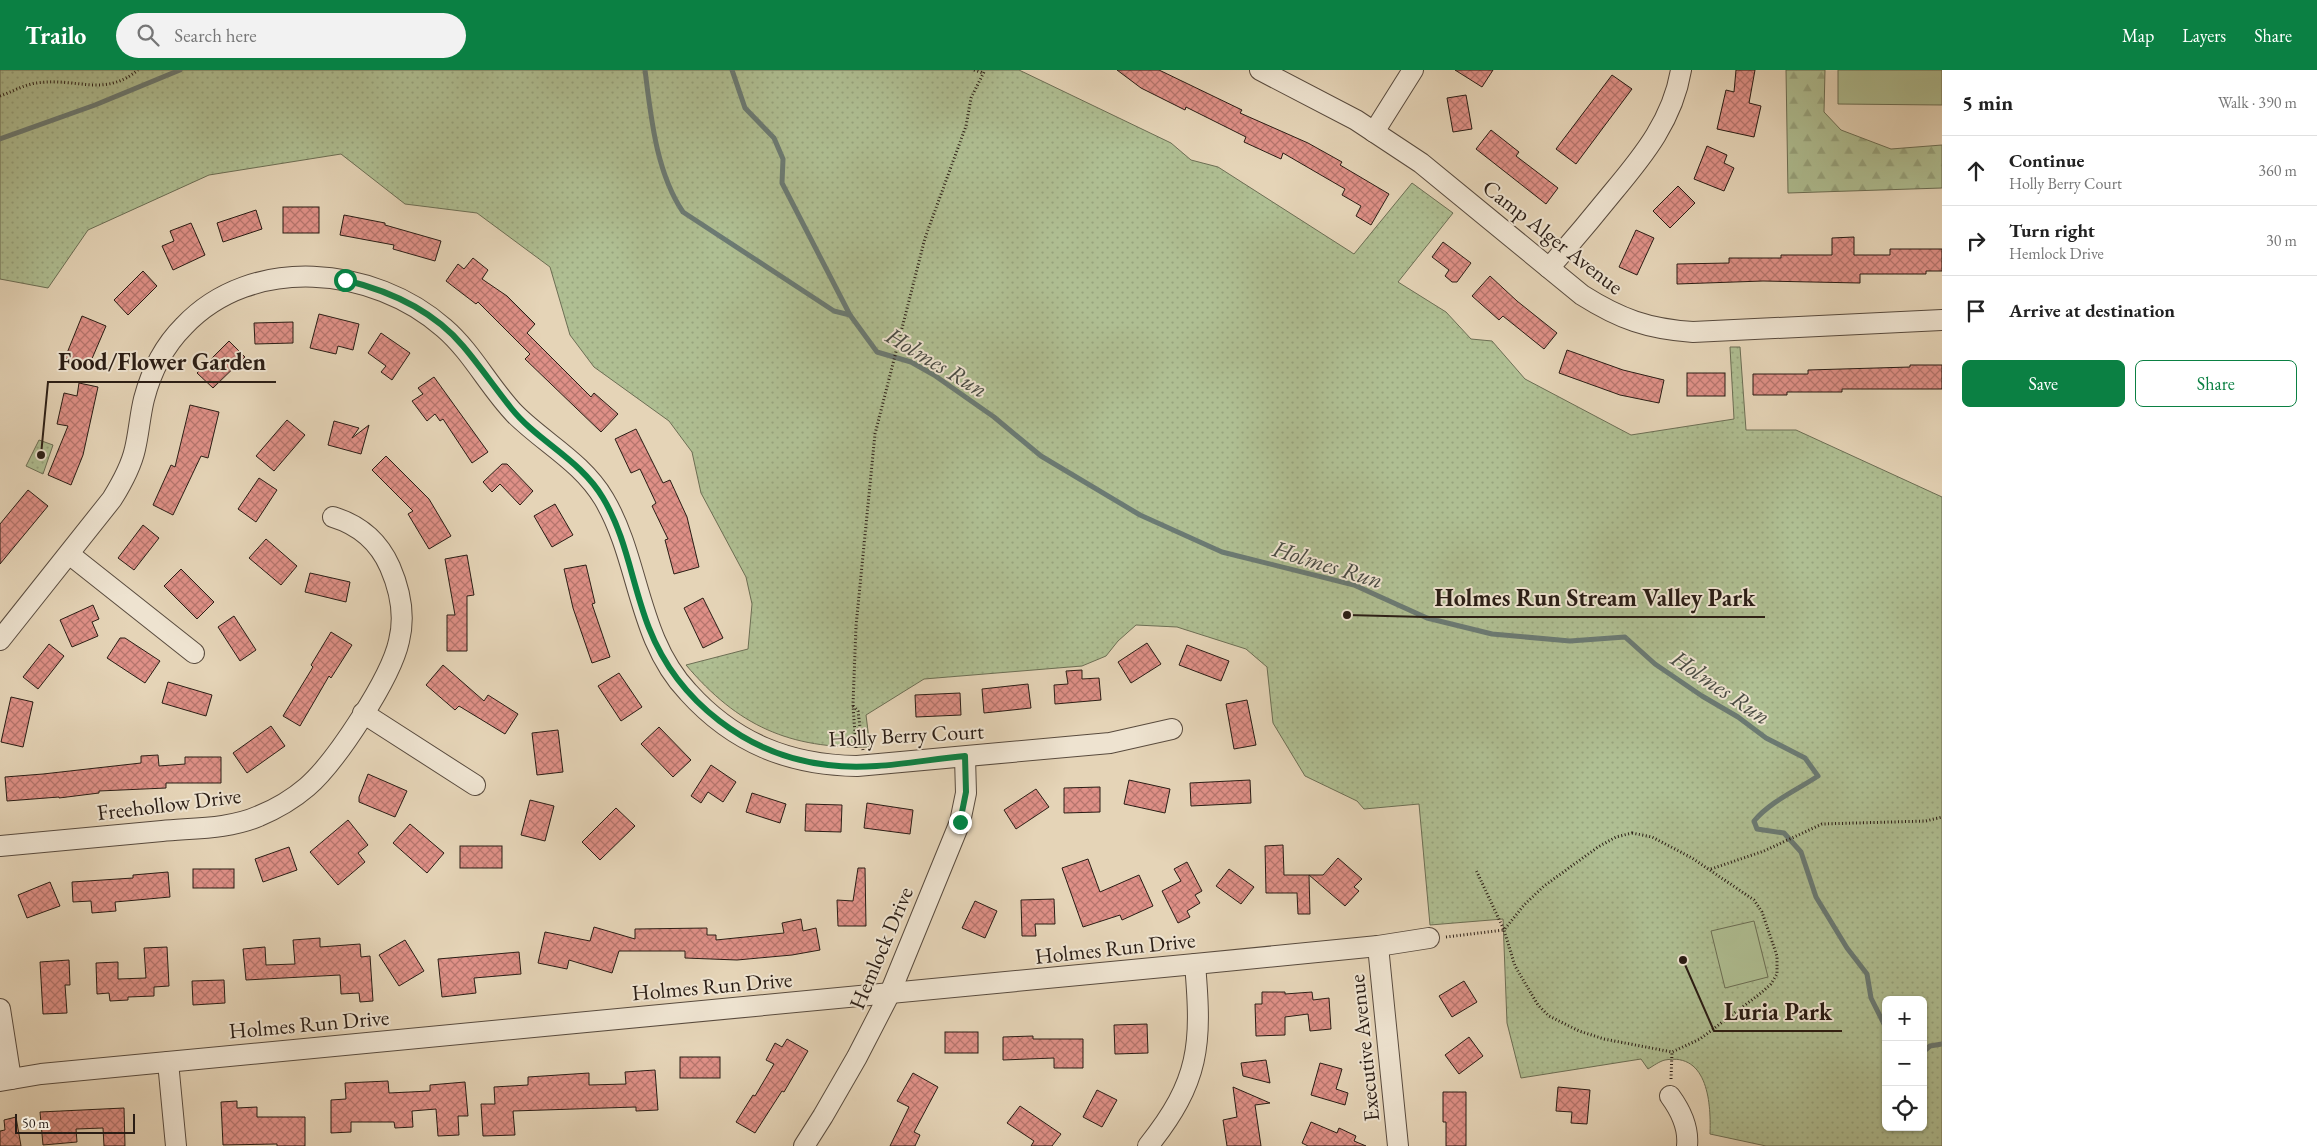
<!DOCTYPE html>
<html lang="en">
<head>
<meta charset="utf-8">
<style>
	:root { --surface:#fff; --page:#f2f2f2; --text:#222; --muted:#767676; --line:#e0e0e0; --accent:#0b8043 }
	body { margin:0; font-family:"EB Garamond",serif; background:var(--page); color:var(--text) }
	.controls { position:absolute; right:15px; bottom:15px; display:grid; overflow:hidden; border-radius:8px; box-shadow:0 1px 4px #0004 }
	.controls button { width:45px; height:45px; display:grid; place-items:center; padding:0; border:0; border-bottom:1px solid var(--line); background:var(--surface); color:var(--text); font:25px sans-serif }
	.scale { position:absolute; left:15px; bottom:12px; width:120px; box-sizing:border-box; padding-left:5px; border:2px solid #2a1d15; border-top:0; font-size:14px; line-height:18px; white-space:nowrap; color:#2a1d15; -webkit-text-stroke:4px #eee3d0; paint-order:stroke }
	.stop { position:absolute; width:15px; height:15px; margin:-11px; border:4px solid #0b8043; border-radius:50%; background:#fff }
	.stop.end { background:#0b8043; border-color:#fff; box-shadow:0 1px 5px #0008 }
	.list { margin:0; padding:0; list-style:none }
	h2 { display:flex; justify-content:space-between; align-items:center; height:65px; margin:0; padding:0 20px; font-size:21px }
	h2 small { font-size:16px; font-weight:400; color:var(--muted) }
	.list li { display:grid; grid-template-columns:32px 1fr auto; gap:15px; align-items:center; box-sizing:border-box; height:70px; padding:0 20px; border-top:1px solid var(--line) }
	.list b { display:block; font-size:19px; white-space:nowrap }
	.list p { margin:0; font-size:16px; white-space:nowrap; color:var(--muted) }
	.list em { font-size:16px; font-style:normal; color:var(--muted) }
	.actions { display:flex; gap:10px; padding:15px 20px }
	.actions a { flex:1; padding:11px 0; border:1px solid var(--accent); border-radius:8px; text-align:center; font-size:18px; color:var(--accent) }
	.actions .main { background:var(--accent); color:#fff }
	.icon { flex:none; width:28px; height:28px; fill:none; stroke:currentColor; stroke-width:2; stroke-linecap:round; stroke-linejoin:round }
	.map { position:relative; flex:none; width:1942px; height:1076px; overflow:hidden }
	header { display:flex; align-items:center; gap:30px; box-sizing:border-box; height:70px; padding:0 25px; background:var(--accent); color:#fff }
	header strong { font-size:24px }
	nav { display:flex; gap:28px; margin-inline-start:auto; font-size:18px }
	.search { width:350px; height:45px; background:var(--page); display:flex; align-items:center; gap:12px; box-sizing:border-box; padding:0 18px; border-radius:28px; color:var(--muted); font-size:19px }
	main { display:flex }
	aside { flex:1; background:var(--surface) }
	.map>svg:first-child { display:block }
</style>
</head>
<body>
<header>
<strong>Trailo</strong>
<div class="search"><svg class="icon" aria-label="search" viewBox="0 0 24 24"><circle cx="10" cy="10" r="6"/><path d="M15 15l6 6"/></svg>Search here</div>
<nav><a>Map</a><a>Layers</a><a>Share</a></nav>
</header>
<main>
<div class="map">
<svg width="1942" height="1076" viewBox="0 0 1942 1076">
	<defs>
		<pattern id="forest-firs" width="22" height="20" patternUnits="userSpaceOnUse" patternTransform="scale(1.25)"><rect width="22" height="20" fill="#afbe92"/><path d="M5 1l3.5 6h-7zM16 11l3.5 6h-7z" fill="#97a37d"/></pattern>
		<pattern id="park-dots" width="8" height="8" patternUnits="userSpaceOnUse" patternTransform="scale(1.25)"><rect width="8" height="8" fill="#afbe92"/><path d="M2 2h.1M6 6h.1" fill="none" stroke="#97a37d" stroke-width="1.8" stroke-linecap="round"/></pattern>
		<pattern id="building-cross-hatch" width="8" height="8" patternUnits="userSpaceOnUse" patternTransform="scale(1.25)"><rect width="8" height="8" fill="#df9087"/><path d="M0 0l8 8M0 8l8-8" fill="none" stroke="#b5756d"/></pattern>
	</defs>
	<rect width="100%" height="100%" fill="#e5d4b7"/>
	<filter id="stains"><feTurbulence type="fractalNoise" baseFrequency=".004" numOctaves="4"/><feColorMatrix values="0 0 0 0 .2 0 0 0 0 .09 0 0 0 0 .02 0 0 0 .5 -.17"/></filter>
	<radialGradient id="worn" r=".72"><stop offset=".6" stop-color="#630" stop-opacity="0"/><stop offset="1" stop-color="#630" stop-opacity=".3"/></radialGradient>
	<polygon fill="url(#forest-firs)" stroke="#6c6e54" points="1786,0 1825,0 1824,42 1841,60 1891,79 1942,75 1942,118 1788,123"/>
	<g fill="url(#park-dots)" stroke="#6c6e54" fill-rule="evenodd">
		<path d="M0 0H1019L1171 73 1191 90 1218 97 1354 184 1412 113 1453 143 1398 212 1446 242 1471 269 1492 271 1525 309 1631 365 1734 349 1730 277H1740L1746 360H1796L1942 427V1076H1766L1710 1064C1711 1036 1709 982 1665 990 1660 991 1653 996 1648 999L1641 989 1521 1008 1507 953 1503 849 1430 855 1419 734 1364 739 1357 731 1305 706 1273 653 1267 597 1246 579 1177 557 1136 555 1118 571 1106 586 1082 596 924 609 866 645 870 677C789 679 738 656 686 595L748 579 752 534 746 507 701 423 692 382 669 351 594 297 570 265 550 197 477 143 405 134 341 84 209 105 88 160 48 218 0 209ZM1886 930H1923V1057H1886Z"/>
		<polygon points="39,370 53,375 43,404 26,396"/>
	</g>
	<g fill="#afbe92" stroke="#6c6e54">
		<polygon points="1838,0 1942,0 1942,35 1838,34"/>
		<polygon points="1754,851 1768,907 1725,918 1711,861"/>
	</g>
	<g fill="none" stroke-linecap="round" stroke-linejoin="round">
		<g stroke="#6b7a73" stroke-width="5">
			<path d="M645 0C651 47 656 102 683 142L834 241 850 245"/>
			<path d="M732 0 745 38 774 68 783 89 782 113 850 245 877 282 911 292 934 305 994 347 1041 386 1140 445 1222 482 1354 515 1427 548 1492 564 1570 571 1625 567 1655 594 1702 626 1738 647 1766 668 1805 688 1818 706C1797 720 1771 731 1754 751L1757 759 1784 763 1801 782 1816 827 1847 878 1867 904 1871 928 1886 958"/>
			<polyline points="0,69 95,35 180,0"/>
			<polyline points="1923,982 1930,976 1942,974"/>
		</g>
	</g>
	<g fill="url(#building-cross-hatch)" stroke="#2a1d15">
		<polygon points="1117,0 1159,0 1242,40 1240,43 1308,73 1342,92 1340,95 1389,124 1371,155 1356,146 1361,136 1342,125 1345,119 1283,83 1281,89 1244,72 1246,67 1186,37 1185,40 1141,18"/>
		<polygon points="1455,0 1493,0 1482,17"/>
		<polygon points="1736,0 1755,0 1749,33 1761,36 1754,67 1717,59 1726,20 1734,22"/>
		<polygon points="1612,5 1632,19 1576,94 1556,79"/>
		<polygon points="1466,25 1472,59 1453,62 1447,28"/>
		<polygon points="1491,60 1519,82 1516,86 1558,118 1546,134 1476,79"/>
		<polygon points="1707,76 1727,85 1724,93 1734,98 1724,121 1694,109"/>
		<polygon points="1678,116 1695,133 1670,158 1653,141"/>
		<rect x="283" y="137" width="36" height="26"/>
		<polygon points="256,140 262,159 223,172 217,153"/>
		<polygon points="344,145 385,153 385,155 441,171 435,191 393,179 394,175 340,165"/>
		<polygon points="191,153 205,185 173,200 162,176 174,171 170,161"/>
		<polygon points="1636,160 1654,168 1637,205 1619,197"/>
		<polygon points="1854,167 1854,185 1890,185 1890,179 1942,179 1942,201 1926,201 1926,204 1860,204 1860,213 1763,211 1677,214 1677,194 1729,193 1729,188 1781,188 1781,185 1832,185 1832,168"/>
		<polygon points="1443,172 1471,193 1457,212 1452,212 1445,206 1449,200 1432,187"/>
		<polygon points="473,188 488,200 482,209 507,226 535,254 527,263 591,327 594,323 618,344 601,362 525,289 530,284 478,232 476,234 446,211 458,194 464,199"/>
		<polygon points="143,201 157,216 128,245 114,230"/>
		<polygon points="1490,206 1517,231 1557,263 1544,279 1503,246 1499,250 1472,226"/>
		<polygon points="319,244 359,254 353,280 338,276 336,284 310,278"/>
		<polygon points="82,246 106,256 88,298 65,288"/>
		<polygon points="293,252 293,273 255,274 254,253"/>
		<polygon points="381,263 410,283 392,310 381,302 386,296 368,283"/>
		<polygon points="229,271 245,287 213,318 197,303"/>
		<polygon points="1567,280 1623,300 1664,310 1659,333 1620,325 1559,303"/>
		<polygon points="1910,295 1942,295 1942,319 1842,319 1842,322 1787,322 1787,325 1753,325 1753,304 1808,304 1808,300 1910,297"/>
		<rect x="1687" y="303" width="38" height="23"/>
		<polygon points="434,307 488,382 472,393 443,349 440,351 435,344 427,351 412,331 423,324 418,318"/>
		<polygon points="79,313 98,317 83,385 71,415 48,405 68,356 57,354 64,323 77,326"/>
		<polygon points="190,335 219,342 208,388 201,386 173,445 153,435 171,395 175,397"/>
		<polygon points="287,350 305,365 274,401 256,386"/>
		<polygon points="334,351 359,358 352,368 369,355 361,384 328,375"/>
		<polygon points="636,359 663,413 670,410 687,447 699,497 674,504 665,470 668,469 652,436 656,433 640,399 631,403 615,369"/>
		<polygon points="386,386 429,429 451,466 429,479 408,444 413,441 372,400"/>
		<polygon points="502,394 507,394 533,421 520,435 500,414 492,422 483,412"/>
		<polygon points="259,408 277,420 256,452 238,439"/>
		<polygon points="28,420 48,436 0,494 0,454"/>
		<polygon points="555,434 573,465 552,477 534,446"/>
		<polygon points="143,455 159,468 134,500 118,488"/>
		<polygon points="266,469 297,496 281,515 249,488"/>
		<polygon points="467,485 474,525 467,526 467,581 447,581 447,545 455,545 445,489"/>
		<polygon points="586,495 595,533 592,534 610,587 592,593 573,538 564,499"/>
		<polygon points="181,499 214,532 197,549 164,516"/>
		<polygon points="310,503 350,512 346,532 305,522"/>
		<polygon points="703,528 723,568 703,578 684,538"/>
		<polygon points="93,535 99,549 92,552 98,566 72,577 60,550"/>
		<polygon points="234,546 256,580 240,591 218,557"/>
		<polygon points="331,562 352,575 331,608 329,606 300,656 283,646 313,597 311,595"/>
		<polygon points="120,568 125,568 160,591 145,613 107,588"/>
		<polygon points="1147,573 1161,594 1131,613 1118,592"/>
		<polygon points="49,574 64,586 38,619 23,607"/>
		<polygon points="1187,575 1229,591 1221,611 1179,595"/>
		<polygon points="443,595 484,631 488,625 518,644 505,664 459,636 455,640 426,615"/>
		<polygon points="1082,600 1082,609 1099,608 1101,630 1055,634 1054,615 1068,614 1066,601"/>
		<polygon points="619,603 642,637 621,651 598,616"/>
		<polygon points="168,612 212,625 206,646 162,633"/>
		<polygon points="1028,614 1031,638 984,643 982,619"/>
		<polygon points="960,623 961,645 916,647 915,625"/>
		<polygon points="11,627 33,632 23,677 1,672"/>
		<polygon points="1247,630 1256,675 1234,679 1226,634"/>
		<polygon points="271,656 285,676 247,703 233,683"/>
		<polygon points="659,657 691,690 673,707 641,674"/>
		<polygon points="558,660 563,702 537,705 532,663"/>
		<polygon points="158,685 159,696 185,694 185,687 221,687 221,713 166,713 166,718 99,721 99,723 59,728 59,727 7,731 5,707 43,704 141,693 141,686"/>
		<polygon points="711,695 736,712 723,732 708,722 701,733 691,726"/>
		<polygon points="368,704 407,721 395,747 359,732 359,727"/>
		<polygon points="1129,710 1170,719 1165,743 1124,734"/>
		<polygon points="1250,710 1251,733 1191,736 1190,713"/>
		<polygon points="1100,717 1100,742 1064,743 1064,718"/>
		<polygon points="1036,719 1049,737 1016,759 1004,740"/>
		<polygon points="752,723 786,734 780,753 746,742"/>
		<polygon points="530,730 554,736 545,771 521,765"/>
		<polygon points="867,733 913,740 910,764 864,758"/>
		<polygon points="806,734 842,735 841,762 805,761"/>
		<polygon points="616,738 635,756 600,790 582,772"/>
		<polygon points="348,750 368,775 358,783 365,792 338,815 310,782"/>
		<polygon points="410,754 444,783 427,803 393,773"/>
		<polygon points="1283,775 1284,805 1323,805 1338,788 1362,809 1354,817 1359,821 1345,836 1309,805 1310,844 1298,844 1297,823 1266,823 1265,776"/>
		<rect x="460" y="776" width="42" height="22"/>
		<polygon points="289,777 297,800 263,812 255,789"/>
		<polygon points="1088,789 1100,822 1139,805 1153,836 1122,850 1120,845 1083,857 1062,798"/>
		<polygon points="1187,792 1202,821 1195,825 1200,833 1187,841 1190,847 1178,853 1162,821 1181,811 1174,799"/>
		<polygon points="858,798 865,798 866,856 838,856 837,830 853,831"/>
		<rect x="193" y="799" width="41" height="19"/>
		<polygon points="1229,799 1254,817 1241,834 1216,816"/>
		<polygon points="168,802 170,827 115,832 116,841 92,843 91,831 73,832 72,812 133,808 133,805"/>
		<polygon points="50,812 60,836 27,848 18,825"/>
		<polygon points="1054,829 1055,854 1035,854 1036,866 1022,866 1021,830"/>
		<polygon points="975,831 997,841 985,868 962,858"/>
		<polygon points="801,849 803,861 816,858 820,880 792,885 737,890 685,888 685,881 619,881 612,903 569,890 567,899 538,893 545,862 590,871 594,857 635,869 635,859 707,858 707,865 716,865 716,870 784,863 782,853"/>
		<polygon points="320,868 320,877 360,874 361,887 370,886 373,931 360,932 359,923 341,924 340,905 246,910 243,879 265,877 266,895 295,894 293,870"/>
		<polygon points="405,870 424,901 399,916 379,885"/>
		<polygon points="167,877 169,916 154,917 154,926 128,927 128,930 110,931 109,923 97,924 96,893 118,892 118,909 146,908 144,878"/>
		<polygon points="519,882 521,904 474,908 476,923 442,927 438,889"/>
		<polygon points="69,890 70,915 65,915 67,943 43,944 40,892"/>
		<polygon points="224,910 225,933 193,935 192,911"/>
		<polygon points="1464,911 1477,932 1452,947 1439,926"/>
		<polygon points="1262,922 1285,922 1285,924 1312,922 1313,930 1329,928 1331,959 1310,961 1308,944 1285,947 1285,965 1256,966 1255,934 1262,934"/>
		<polygon points="1147,954 1148,983 1115,984 1114,955"/>
		<rect x="945" y="962" width="33" height="21"/>
		<polygon points="1033,966 1033,969 1083,969 1083,998 1054,998 1054,988 1003,990 1003,967"/>
		<polygon points="1469,967 1483,986 1459,1004 1445,985"/>
		<polygon points="787,969 808,981 784,1022 782,1021 755,1063 736,1052 753,1025 755,1026 774,994 766,990 775,973 782,977"/>
		<rect x="680" y="987" width="40" height="21"/>
		<polygon points="1266,990 1270,1013 1243,1006 1241,993"/>
		<polygon points="1320,993 1342,999 1336,1019 1348,1023 1345,1035 1311,1025"/>
		<polygon points="655,1000 658,1040 636,1041 636,1037 513,1041 515,1065 483,1066 481,1034 495,1034 494,1017 528,1015 528,1007 589,1003 589,1015 626,1014 625,1002"/>
		<polygon points="913,1003 938,1017 914,1062 920,1065 915,1076 890,1076 909,1037 897,1031"/>
		<polygon points="388,1011 389,1023 430,1021 430,1015 465,1012 468,1046 458,1046 459,1065 438,1066 436,1039 412,1041 413,1057 395,1058 394,1052 351,1052 351,1062 331,1063 331,1030 346,1029 345,1013"/>
		<polygon points="1233,1017 1270,1033 1255,1035 1261,1076 1227,1076 1223,1050 1237,1047"/>
		<polygon points="1558,1017 1590,1020 1587,1054 1571,1053 1572,1042 1556,1041"/>
		<polygon points="1097,1020 1117,1030 1102,1057 1083,1047"/>
		<polygon points="1443,1022 1466,1022 1466,1076 1446,1076 1446,1052 1443,1052"/>
		<polygon points="237,1031 237,1038 257,1037 257,1047 305,1047 305,1076 277,1076 277,1074 223,1075 221,1032"/>
		<polygon points="1020,1036 1061,1064 1052,1076 1031,1076 1034,1071 1007,1053"/>
		<polygon points="124,1038 125,1076 104,1076 103,1058 76,1059 77,1072 43,1075 40,1042"/>
		<polygon points="16,1047 21,1076 0,1076 0,1061 5,1060 4,1050"/>
		<polygon points="1311,1052 1337,1063 1339,1058 1356,1066 1354,1071 1366,1076 1308,1076 1302,1073"/>
	</g>
	<g fill="none" stroke-linecap="round" stroke-linejoin="round">
		<defs>
			<g id="minor">
				<path d="M1260 0 1356 50 1421 93 1582 225C1620 249 1648 259 1693 262L1942 250"/>
				<polyline points="1374,62 1413,0"/>
				<path d="M1549 198C1571 173 1592 148 1613 122 1644 85 1673 49 1681 0"/>
				<polyline points="69,484 194,583"/>
				<path d="M0 570 112 429C122 413 131 397 135 379 139 362 140 345 144 329 151 302 164 276 184 256 252 184 374 196 444 258 472 282 489 317 515 344 544 373 582 392 604 429 640 490 637 568 688 622 734 673 789 695 857 696L1110 673 1172 659"/>
				<polyline points="363,643 475,715"/>
				<path d="M0 776C54 771 108 766 162 761 193 758 230 759 259 746 276 739 293 729 307 717 336 692 391 608 399 571 405 547 400 520 390 497 379 472 359 455 333 447"/>
				<polyline points="1378,876 1398,1076"/>
				<polyline points="0,939 11,1009"/>
				<polyline points="168,992 176,1076"/>
				<polyline points="0,1011 41,1004 1195,894 1378,876 1429,868"/>
				<path d="M1670 1026C1681 1041 1689 1057 1687 1076"/>
				<polyline points="804,1076 823,1046 857,987 890,923 960,752 966,723 965,687"/>
				<path d="M1148 1076C1200 1011 1202 975 1195 894"/>
			</g>
		</defs>
		<use href="#minor" stroke="#594b3e" stroke-width="22"/>
		<g stroke="#2a1d15" stroke-width="3" stroke-dasharray="1 2.5" stroke-linecap="butt">
			<polyline points="974,0 983,3"/>
			<path d="M0 26C12 22 25 14 37 13 76 7 104 28 138 0"/>
			<polyline points="853,636 858,641 863,680"/>
			<polyline points="856,678 853,635 856,556 875,364 925,168 966,56 971,28 985,0"/>
			<polygon points="1632,763 1652,767 1692,788 1754,830 1762,842 1777,886 1777,904 1771,914 1761,923 1700,969 1672,982 1604,969 1579,961 1549,946 1538,935 1515,896 1504,860 1524,835 1544,816 1598,777 1616,767"/>
			<polyline points="1711,799 1764,781 1822,754 1926,751 1942,747"/>
			<polyline points="1446,867 1504,860 1476,800"/>
			<polyline points="1671,1009 1672,982"/>
		</g>
		<use href="#minor" stroke="#eee3d0" stroke-width="20"/>
	</g>
	<g fill="none" stroke-linecap="round" stroke-linejoin="round">
		<path stroke="#0b8043" stroke-width="6" d="M345 210C390 221 433 240 463 276 480 296 495 318 511 338 538 372 580 389 603 428 627 468 632 515 649 558 678 632 748 686 828 695 873 701 920 690 965 686L966 722 960 752"/>
	</g>
	<g text-anchor="middle" dominant-baseline="central" stroke-width="4" stroke-linejoin="round" paint-order="stroke">
		<g font-size="22" fill="#2a1d15" stroke="#eee3d0">
			<text transform="translate(1553 167) rotate(38)">Camp Alger Avenue</text>
			<text transform="translate(906 665) rotate(-3)">Holly Berry Court</text>
			<text transform="translate(169 734) rotate(-7)">Freehollow Drive</text>
			<text transform="translate(881 878) rotate(-67)">Hemlock Drive</text>
			<text transform="translate(1115 878) rotate(-6)">Holmes Run Drive</text>
			<text transform="translate(712 916) rotate(-5)">Holmes Run Drive</text>
			<text transform="translate(309 954) rotate(-5)">Holmes Run Drive</text>
			<text transform="translate(1364 978) rotate(-96)">Executive Avenue</text>
		</g>
		<g font-size="24" font-style="italic" fill="#4a4c44" stroke="#eee3d0">
			<text transform="translate(937 292) rotate(31)">Holmes Run</text>
			<text transform="translate(1328 494) rotate(17)">Holmes Run</text>
			<text transform="translate(1721 617) rotate(34)">Holmes Run</text>
		</g>
	</g>
	<path fill="none" stroke="#2a1d15" stroke-width="2" d="M41 385L48 312H276M1347 545L1424 547H1765M1683 890L1714 961H1842"/>
	<g fill="#2a1d15" stroke="#eee3d0" stroke-width="2">
		<circle cx="41" cy="385" r="5"/>
		<circle cx="1347" cy="545" r="5"/>
		<circle cx="1683" cy="890" r="5"/>
	</g>
	<g font-size="24" text-anchor="middle" font-weight="bold" fill="#2a1d15" stroke="#eee3d0" stroke-width="4" stroke-linejoin="round" paint-order="stroke">
		<text x="162" y="300">Food/Flower Garden</text>
		<text x="1595" y="536">Holmes Run Stream Valley Park</text>
		<text x="1778" y="950">Luria Park</text>
	</g>
	<rect width="100%" height="100%" filter="url(#stains)"/>
	<rect width="100%" height="100%" fill="url(#worn)"/>
</svg>
<div class="controls">
<button>+</button>
<button>−</button>
<button><svg class="icon" aria-label="locate" viewBox="0 0 24 24"><circle cx="12" cy="12" r="6"/><path d="M12 2v4M12 18v4M2 12h4M18 12h4"/></svg></button>
</div>
<div class="scale">50 m</div>
<div class="stop" style="left:345px;top:210px"></div>
<div class="stop end" style="left:960px;top:752px"></div>
</div>
<aside>
<h2>5 min<small>Walk · 390 m</small></h2>
<ul class="list">
<li><svg class="icon" aria-label="ahead" viewBox="0 0 24 24"><path d="M12 20V5M6 11l6-6 6 6"/></svg><div><b>Continue</b><p>Holly Berry Court</p></div><em>360 m</em></li>
<li><svg class="icon" aria-label="right" viewBox="0 0 24 24"><path d="M7 20v-9h11M14 6l5 5-5 5"/></svg><div><b>Turn right</b><p>Hemlock Drive</p></div><em>30 m</em></li>
<li><svg class="icon" aria-label="arrive" viewBox="0 0 24 24"><path d="M6 21V4h12l-3 4 3 4H6"/></svg><div><b>Arrive at destination</b></div></li>
</ul>
<div class="actions"><a class="main">Save</a><a>Share</a></div>
</aside>
</main>
</body>
</html>
